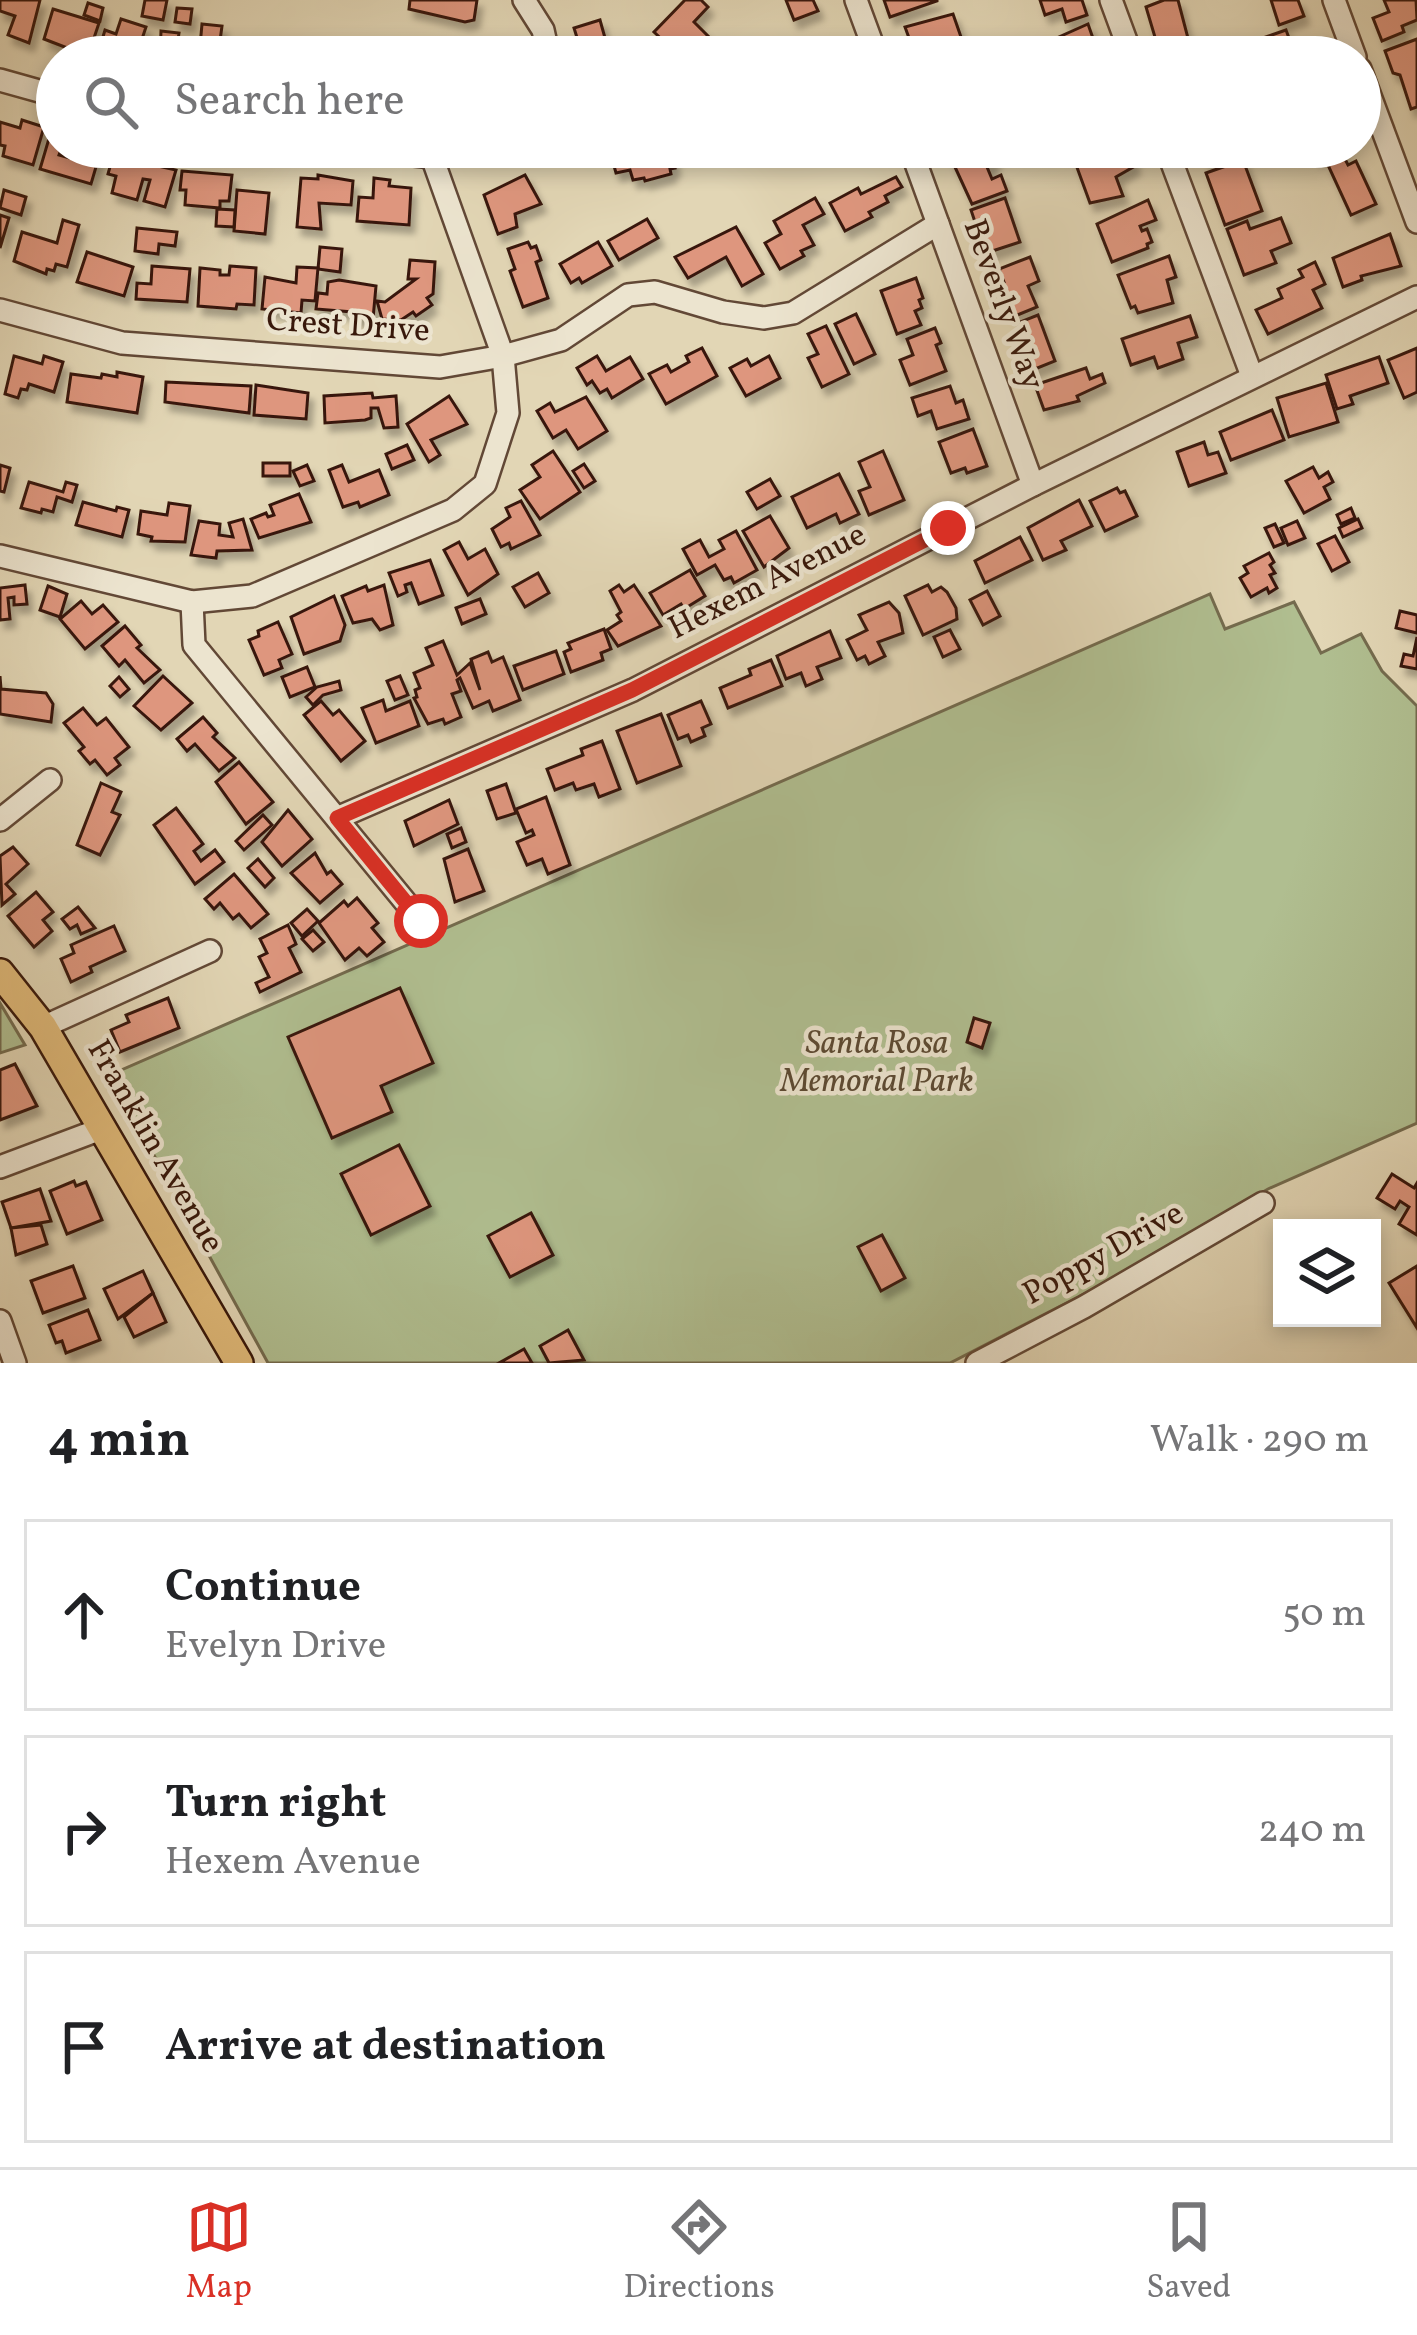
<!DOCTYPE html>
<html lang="en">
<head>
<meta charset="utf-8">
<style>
	:root { --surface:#fff; --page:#f2f2f2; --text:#202124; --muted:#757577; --line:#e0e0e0; --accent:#d93025 }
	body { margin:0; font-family:Vollkorn,serif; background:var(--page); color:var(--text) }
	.controls { position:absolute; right:36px; bottom:36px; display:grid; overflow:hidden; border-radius:0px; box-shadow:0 6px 18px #0003 }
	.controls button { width:108px; height:108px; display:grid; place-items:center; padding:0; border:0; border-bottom:3px solid var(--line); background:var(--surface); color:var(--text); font:60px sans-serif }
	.stop { position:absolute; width:36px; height:36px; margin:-27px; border:9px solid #d93025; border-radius:50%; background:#fff }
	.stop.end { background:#d93025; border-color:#fff; box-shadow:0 3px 12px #0008 }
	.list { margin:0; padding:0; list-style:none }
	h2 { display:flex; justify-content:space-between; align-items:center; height:156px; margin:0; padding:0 48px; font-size:51px }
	h2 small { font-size:39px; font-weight:400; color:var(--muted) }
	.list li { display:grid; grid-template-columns:78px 1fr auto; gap:36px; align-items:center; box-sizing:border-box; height:192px; margin:0 24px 24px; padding:0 24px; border:3px solid var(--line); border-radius:0px }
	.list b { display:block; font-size:45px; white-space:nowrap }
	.list p { margin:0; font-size:39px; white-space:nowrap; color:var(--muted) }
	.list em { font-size:39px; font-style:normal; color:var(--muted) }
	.icon { flex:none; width:66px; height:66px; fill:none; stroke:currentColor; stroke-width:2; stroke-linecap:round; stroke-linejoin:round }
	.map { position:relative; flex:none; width:1417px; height:1363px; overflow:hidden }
	.search { position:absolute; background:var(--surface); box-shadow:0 6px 18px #0003; left:36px; right:36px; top:36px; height:132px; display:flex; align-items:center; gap:30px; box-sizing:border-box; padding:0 42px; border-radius:66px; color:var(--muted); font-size:45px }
	.sheet { height:804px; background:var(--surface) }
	nav { display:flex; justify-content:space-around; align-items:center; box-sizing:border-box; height:168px; border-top:3px solid var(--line); background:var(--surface); font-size:33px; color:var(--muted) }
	nav a { display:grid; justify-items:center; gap:6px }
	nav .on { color:var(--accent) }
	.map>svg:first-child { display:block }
</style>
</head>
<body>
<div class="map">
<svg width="1417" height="1363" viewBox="0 0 1417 1363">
	<defs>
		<filter id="shadow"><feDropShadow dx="5" dy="8" stdDeviation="3" flood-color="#0004"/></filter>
	</defs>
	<rect width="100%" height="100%" fill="#e2d6b5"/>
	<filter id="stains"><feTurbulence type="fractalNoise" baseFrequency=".00167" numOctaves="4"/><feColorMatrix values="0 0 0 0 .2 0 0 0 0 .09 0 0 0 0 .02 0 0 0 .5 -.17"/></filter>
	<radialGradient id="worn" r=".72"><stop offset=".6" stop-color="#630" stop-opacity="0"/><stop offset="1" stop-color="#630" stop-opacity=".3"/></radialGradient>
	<g fill="#b0be90" stroke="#746b4e" stroke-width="3">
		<polygon points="1210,594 1225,629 1294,602 1321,653 1361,634 1382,671 1417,706 1417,1123 1268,1189 1117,1277 950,1363 268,1363 110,1075"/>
		<polygon points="0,1003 25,1045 0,1053"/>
	</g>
	<g fill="#de967e" stroke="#38180b" stroke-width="3" filter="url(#shadow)">
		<polygon points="0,0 40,0 29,43 8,35 15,16 0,11"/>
		<polygon points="145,0 167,0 163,20 142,16"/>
		<polygon points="410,0 477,0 474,20 465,22 409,9"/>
		<polygon points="685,0 701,0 708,7 694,22 710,38 692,57 673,43 669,46 654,32"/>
		<polygon points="786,0 813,0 818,11 794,20"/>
		<polygon points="884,0 937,0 937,1 890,17"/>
		<polygon points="1040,0 1082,0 1087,15 1066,22 1062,9 1045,15"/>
		<polygon points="1164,0 1178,0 1189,42 1160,54 1146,7"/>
		<polygon points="1271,0 1298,0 1304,16 1279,25"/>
		<polygon points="1384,0 1416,0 1417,20 1402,26 1404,32 1382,41 1373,18 1389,12"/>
		<polygon points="88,3 103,8 100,21 84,15"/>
		<polygon points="177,8 192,9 190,24 175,22"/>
		<polygon points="53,9 99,23 88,56 44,39"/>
		<polygon points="953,14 961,37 949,41 955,57 916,57 905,27"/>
		<polygon points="121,19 146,27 141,42 150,45 147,57 97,57 105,30 116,34"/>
		<polygon points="600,20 610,56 650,41 655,57 583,57 574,28"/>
		<polygon points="202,24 222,26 219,48 200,46"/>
		<polygon points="1088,24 1096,47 1079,53 1081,57 1045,57 1041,45"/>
		<polygon points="1286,30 1292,46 1296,49 1317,41 1322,57 1270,57 1263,38"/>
		<polygon points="161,31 179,33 176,53 202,51 201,57 160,57"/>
		<polygon points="1417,39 1417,107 1411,109 1400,75 1393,73 1385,51"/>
		<polygon points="1211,43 1216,57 1170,57"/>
		<polygon points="22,120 44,127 33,165 3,156 5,146 0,145 0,122 20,128"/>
		<polygon points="50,135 57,137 57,147 62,147 59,155 80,161 85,147 101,150 91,184 40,169"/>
		<polygon points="641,147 669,147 675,168 670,169 671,174 645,181 644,178 633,180 630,170 616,173 611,155"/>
		<polygon points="969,147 999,147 1001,154 991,157 994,164 987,167 992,179 1001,175 1007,191 972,204 949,154"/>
		<polygon points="1117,147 1128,147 1135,166 1116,177 1123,196 1090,203 1075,162"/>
		<polygon points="1200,147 1236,147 1239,155 1210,165"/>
		<polygon points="1312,147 1346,147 1316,158"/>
		<polygon points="1343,155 1348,165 1356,161 1376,204 1351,215 1327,163"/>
		<polygon points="113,156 176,170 165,207 144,201 150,180 143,179 137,200 112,193 116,176 108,174"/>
		<polygon points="1243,160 1262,211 1225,225 1206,173"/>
		<polygon points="182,171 232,175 229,201 220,201 220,208 185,205 186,190 180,190"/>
		<polygon points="318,175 353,181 351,205 319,203 321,229 297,227 301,178 318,179"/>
		<polygon points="525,175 541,204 515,214 517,227 498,234 484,195"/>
		<polygon points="896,177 902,187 885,196 888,202 869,212 872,217 845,231 830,203 858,188 861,194"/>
		<polygon points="374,178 390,180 389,186 411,188 409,225 357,221 359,197 373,198"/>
		<polygon points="4,190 26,197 21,215 0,208"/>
		<polygon points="237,190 269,193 265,234 234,231"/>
		<polygon points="815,198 824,214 803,225 814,245 801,251 804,256 780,269 765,243 781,234 774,221"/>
		<polygon points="1005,198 1020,242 980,255 974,238 980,237 978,231 987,228 984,219 975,222 971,210"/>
		<polygon points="1148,200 1156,220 1140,226 1142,231 1147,229 1152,242 1147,244 1148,248 1112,262 1097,224"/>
		<polygon points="217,209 235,210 234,227 216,226"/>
		<polygon points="0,215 9,218 0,248"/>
		<polygon points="1281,218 1291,243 1271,251 1276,263 1244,275 1227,229 1247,221 1250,229"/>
		<polygon points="647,219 658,238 619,260 608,241"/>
		<polygon points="63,220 79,225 67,267 56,264 54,271 47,269 46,274 14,261 22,232 57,243"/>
		<polygon points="736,227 763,274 742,286 726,257 688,278 675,257"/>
		<polygon points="137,228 177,232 175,246 159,244 158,254 135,251"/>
		<polygon points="1390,234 1401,266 1361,276 1362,280 1343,287 1333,258"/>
		<polygon points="528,242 531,248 536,246 541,260 536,262 548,298 523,307 510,271 515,269 508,249"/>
		<polygon points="598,242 612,266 582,283 579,278 571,283 560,264"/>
		<polygon points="320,247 342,249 340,272 318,269"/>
		<polygon points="87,252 133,267 124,296 77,282"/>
		<polygon points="1169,256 1176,277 1167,280 1173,303 1138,313 1135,306 1131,308 1118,275"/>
		<polygon points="1030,257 1039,281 1028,286 1037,307 1015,316 998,284 1004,282 999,269"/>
		<polygon points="410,260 435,262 433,294 427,298 432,305 416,316 413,312 401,320 382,319 377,301 385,302 416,279 408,279"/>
		<polygon points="1315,262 1325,284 1313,290 1322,308 1268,334 1256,310 1282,298 1278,289 1303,277 1299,270"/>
		<polygon points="152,266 190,269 187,302 136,299 137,283 151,284"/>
		<polygon points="230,266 256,268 254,305 237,304 236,309 198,306 200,268 220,270 220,275 229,275"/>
		<polygon points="297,267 318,268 315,301 302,300 301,313 262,309 265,277 296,283"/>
		<polygon points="916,278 923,298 919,300 922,308 915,311 921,325 897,334 881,291"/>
		<polygon points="339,280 376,286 373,319 352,318 352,312 316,309 318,293 327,294 328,282"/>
		<polygon points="856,314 875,354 854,364 835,324"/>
		<polygon points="1038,315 1055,361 1030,371 1017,335 1024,332 1020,322"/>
		<polygon points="1190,316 1197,337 1178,343 1183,359 1158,368 1154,357 1131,365 1122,339"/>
		<polygon points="826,326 849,374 822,387 808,358 818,354 808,334"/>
		<polygon points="935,328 941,343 936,345 946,371 910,385 900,360 913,355 907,339"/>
		<polygon points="702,348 717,376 666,404 649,374 667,365 671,372 689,362 686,356"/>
		<polygon points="1417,348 1417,392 1404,398 1388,360"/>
		<polygon points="14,356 42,364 44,356 63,362 54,392 29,384 27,390 21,389 18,398 5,394"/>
		<polygon points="597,356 606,371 630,357 643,379 612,398 607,389 600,393 592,381 587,385 577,368"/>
		<polygon points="769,356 780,378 746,396 730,368 747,359 751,366"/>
		<polygon points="1379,357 1388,383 1350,396 1353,404 1337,409 1326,375"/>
		<polygon points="1086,368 1090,379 1102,374 1105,383 1077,396 1079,401 1044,410 1035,385"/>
		<polygon points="117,372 143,377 137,413 67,402 71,374 101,378 102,374 117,377"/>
		<polygon points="166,382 251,386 249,413 165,402"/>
		<polygon points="1326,383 1338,422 1289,437 1277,398"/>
		<polygon points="256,385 308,393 306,419 254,415"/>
		<polygon points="950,386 956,403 963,400 969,419 937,429 931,411 918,416 912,398"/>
		<polygon points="372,393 373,398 396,396 398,427 384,428 378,408 371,408 371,418 365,420 325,423 324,396"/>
		<polygon points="449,396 467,424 431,440 440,455 429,462 407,424"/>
		<polygon points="586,397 607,431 578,449 566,430 553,438 537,411 550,403 555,412"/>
		<polygon points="1272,410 1284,440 1231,460 1220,432"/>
		<polygon points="973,429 987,466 967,473 965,468 951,473 939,442"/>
		<polygon points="1204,442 1208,455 1218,452 1226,473 1189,486 1177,452"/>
		<polygon points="407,445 414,460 392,469 386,454"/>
		<polygon points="553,451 580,492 540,519 520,490 540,477 532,465"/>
		<polygon points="883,451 904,500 869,515 859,491 870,487 859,462"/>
		<rect x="263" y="463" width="27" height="13"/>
		<polygon points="584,464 595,481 584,488 573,471"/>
		<polygon points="0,465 10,468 4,492 0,491"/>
		<polygon points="307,465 314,481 300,486 293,471"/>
		<polygon points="342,465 349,482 379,470 389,495 360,507 358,502 343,507 329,470"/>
		<polygon points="1313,467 1319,478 1328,472 1333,482 1324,487 1330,499 1304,513 1286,481"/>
		<polygon points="839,474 859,514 840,523 836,514 807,528 792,497"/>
		<polygon points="770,479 780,496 757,509 747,492"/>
		<polygon points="29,482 63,492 66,482 77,485 72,502 57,497 53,512 42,509 41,513 21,508"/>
		<polygon points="1117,488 1120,493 1125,491 1137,516 1105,531 1090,501"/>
		<polygon points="299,494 311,522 259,538 251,519 266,513 268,517 274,515 270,505"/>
		<polygon points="1079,500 1092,526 1061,541 1066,550 1043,560 1028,528"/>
		<polygon points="521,501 540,535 511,549 509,543 501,547 492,529 510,517 506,508"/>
		<polygon points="83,502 116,511 117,507 129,510 122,537 76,525"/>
		<polygon points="169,503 190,506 185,542 151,541 152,537 138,534 141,511 167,515"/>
		<polygon points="1351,508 1355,518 1341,524 1337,515"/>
		<polygon points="770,516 789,548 764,567 743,531"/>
		<polygon points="243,519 252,550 217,551 216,558 191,555 199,521 220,524 219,535 233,537 229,523"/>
		<polygon points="1358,519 1362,528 1343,537 1339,528"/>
		<polygon points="1297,521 1305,538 1288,545 1281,528"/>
		<polygon points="1275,524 1284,543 1274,547 1265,528"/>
		<polygon points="736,531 757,570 734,583 731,577 724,580 715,565 697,575 683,549 700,540 709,557 724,549 719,540"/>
		<polygon points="1335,536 1349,562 1332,571 1318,544"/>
		<polygon points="1020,537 1032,560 985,583 975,561"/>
		<polygon points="459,542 468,559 485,549 498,574 468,595 444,550"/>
		<polygon points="1269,553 1274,562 1270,565 1275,573 1270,575 1277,588 1269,593 1267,588 1251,597 1240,578 1248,573 1244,566"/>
		<polygon points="430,560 443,595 419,604 411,583 405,585 407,592 398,596 389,573"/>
		<polygon points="690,570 705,596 684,609 681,604 663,615 650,593"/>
		<polygon points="538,573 549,593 525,607 513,587"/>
		<polygon points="25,585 27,604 14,605 14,597 8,598 10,619 0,620 0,588"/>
		<polygon points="384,585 393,625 380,630 372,619 353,623 342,596 366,586 368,591"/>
		<polygon points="619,585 624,592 634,585 661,626 618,646 607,630 621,621 617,615 621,612 610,591"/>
		<polygon points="928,585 932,592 941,587 947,592 956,608 957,619 923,635 905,596"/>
		<polygon points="48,586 67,594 60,617 40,610"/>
		<polygon points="987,591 1000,616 983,625 970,600"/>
		<polygon points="334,596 345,625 340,641 304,654 291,617"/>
		<polygon points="480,599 486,614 462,624 456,608"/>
		<polygon points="81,601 92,614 103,605 118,622 85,649 60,619"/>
		<polygon points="889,602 899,613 903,633 878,642 885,656 869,664 865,656 857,660 847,640 867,630 859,615"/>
		<polygon points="1400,611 1417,615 1417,633 1396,628"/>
		<polygon points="278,622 292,654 279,660 282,668 264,675 249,640 259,636 258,631"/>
		<polygon points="125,626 141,645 137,648 160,670 144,683 125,660 119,666 102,646"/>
		<polygon points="604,629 611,649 601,653 603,660 571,672 564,652 571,649 568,643"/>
		<polygon points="950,630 960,649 943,657 934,637"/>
		<polygon points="830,631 841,658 817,667 822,679 806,686 801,673 786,679 777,656"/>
		<polygon points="1417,637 1417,669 1401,666 1404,654 1413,656"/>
		<polygon points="443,641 457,675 470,663 480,690 471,659 488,652 492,662 503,657 520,700 493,711 489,701 473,708 460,678 457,680 461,691 452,694 461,717 445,724 443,719 428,724 414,698 417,697 415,690 420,688 414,673 433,665 426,648"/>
		<polygon points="556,651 564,674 523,690 514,666"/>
		<polygon points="771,660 782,686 728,708 720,688 751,675 749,669"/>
		<polygon points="307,667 315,687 290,697 282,677"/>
		<polygon points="0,676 1,689 46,693 53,704 51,722 0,714"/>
		<polygon points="163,676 192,703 161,730 134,706"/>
		<polygon points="400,676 408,695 395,700 387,681"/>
		<polygon points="119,677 129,689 120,697 110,686"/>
		<polygon points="339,681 341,690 323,695 313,705 306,697 317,687"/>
		<polygon points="383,700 386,711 410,701 419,726 376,743 362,708"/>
		<polygon points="321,701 333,715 339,710 365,741 341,761 304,715"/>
		<polygon points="701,701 711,724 702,728 705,736 691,742 688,735 678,739 668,715"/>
		<polygon points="83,708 97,725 106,718 129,747 115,758 120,765 107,775 95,760 90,764 79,751 84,747 64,723"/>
		<polygon points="661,714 681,766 637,783 617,731"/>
		<polygon points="203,717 217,733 213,737 235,758 219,771 195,744 187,751 177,739"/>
		<polygon points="602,741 620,789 599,797 594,784 576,790 573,783 555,790 547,769 583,755 581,749"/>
		<polygon points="239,762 273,802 246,824 216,782"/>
		<polygon points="101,783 121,792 112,812 120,815 100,855 77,845"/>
		<polygon points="506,784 516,813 497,819 487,791"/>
		<polygon points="546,797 570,865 548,874 542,859 527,865 517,842 534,835 532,830 526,833 516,809"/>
		<polygon points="449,800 458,824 414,846 405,821"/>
		<polygon points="176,808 203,844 194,851 201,861 215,850 224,862 195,884 154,825"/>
		<polygon points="288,810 312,839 282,866 262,842"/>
		<polygon points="263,815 272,825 244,850 236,841"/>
		<polygon points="461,828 466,842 452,848 447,834"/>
		<polygon points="13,847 28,864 6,884 15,894 2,905 0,856"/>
		<polygon points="468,849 484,891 455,902 444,859"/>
		<polygon points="315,853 327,874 331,871 342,884 320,903 291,873"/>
		<polygon points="258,859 274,878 265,887 248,868"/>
		<polygon points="234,874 268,914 251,928 239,914 233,919 220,903 214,909 205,899"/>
		<polygon points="36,892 53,912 43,920 52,931 34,947 8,916"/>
		<polygon points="357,898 378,923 372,928 384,942 367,956 359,948 345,960 319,923 344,901 348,906"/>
		<polygon points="78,907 95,928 81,934 77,925 70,929 62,919"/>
		<polygon points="307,909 318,921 302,936 291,923"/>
		<polygon points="288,925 296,944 289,948 301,972 260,992 256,983 269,977 259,957 267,953 260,939"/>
		<polygon points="114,926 125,951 90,967 92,972 71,982 61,959 74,953 71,945"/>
		<polygon points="313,930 324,942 313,951 302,939"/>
		<polygon points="400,988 433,1063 381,1086 392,1112 332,1138 288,1037"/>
		<polygon points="168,998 179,1028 120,1052 111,1030 129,1022 126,1015"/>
		<polygon points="974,1018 990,1023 982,1048 967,1042"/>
		<polygon points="15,1064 37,1106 0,1120 0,1070"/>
		<polygon points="399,1145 430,1206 371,1235 341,1174"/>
		<polygon points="1392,1174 1414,1188 1417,1183 1417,1235 1399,1224 1409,1207 1400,1201 1395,1209 1377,1198"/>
		<polygon points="74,1181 76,1186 86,1182 102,1220 67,1234 50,1191"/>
		<polygon points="40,1189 51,1221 11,1228 2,1202"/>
		<polygon points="531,1213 553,1255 510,1277 488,1236"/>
		<polygon points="41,1225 47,1244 16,1255 11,1228"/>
		<polygon points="882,1235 905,1278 881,1291 858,1247"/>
		<polygon points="73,1266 85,1298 43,1313 31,1281"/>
		<polygon points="1417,1266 1417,1328 1389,1283"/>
		<polygon points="143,1271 153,1293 118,1319 104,1289"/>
		<polygon points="153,1293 166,1322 134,1337 124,1317"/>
		<polygon points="88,1310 100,1340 66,1353 62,1341 56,1343 49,1325"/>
		<polygon points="568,1330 584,1360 549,1363 540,1346"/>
		<polygon points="524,1349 532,1363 499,1363"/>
	</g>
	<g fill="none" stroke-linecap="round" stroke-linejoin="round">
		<defs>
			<g id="minor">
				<polyline points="524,0 543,30 549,57"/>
				<polyline points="856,0 877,57"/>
				<polyline points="1111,0 1132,57"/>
				<polyline points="1334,0 1355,57"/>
				<polyline points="1360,69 1417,222"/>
				<polyline points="0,80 57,96"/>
				<polyline points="342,147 432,157 482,147"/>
				<polyline points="910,147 1033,485"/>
				<polyline points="1166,147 1252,376"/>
				<polyline points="0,310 122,343 440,367 503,356 561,340 628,295 655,292 723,312 764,318 793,313 938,224"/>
				<polyline points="0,556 192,602 252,596 453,510 485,484 508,413 503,356 432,157"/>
				<polyline points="192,602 194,645 421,921"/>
				<polyline points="337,818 633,690 1033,485 1417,297"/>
				<polyline points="0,820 50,780"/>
				<polyline points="43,1027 210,951"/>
				<polyline points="0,1167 101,1129"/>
				<polyline points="0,1321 15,1363"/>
				<polyline points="977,1363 1084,1307 1263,1203"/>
			</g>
			<polyline id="major" points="0,973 43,1027 239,1363"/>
		</defs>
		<use href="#minor" stroke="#624836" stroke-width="26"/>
		<use href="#major" stroke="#38180b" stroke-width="32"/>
		<use href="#minor" stroke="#ece4cf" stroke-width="21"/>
		<use href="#major" stroke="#e1bb7a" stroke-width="27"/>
	</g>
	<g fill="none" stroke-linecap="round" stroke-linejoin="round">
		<polyline stroke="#d93025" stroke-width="15" points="421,921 337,818 632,690 948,528"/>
	</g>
	<g text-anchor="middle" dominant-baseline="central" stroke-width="9" stroke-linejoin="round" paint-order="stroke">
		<g font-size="33" fill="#38180b" stroke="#ece4cf">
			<text transform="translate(1002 305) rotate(70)">Beverly Way</text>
			<text transform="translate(348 327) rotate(4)">Crest Drive</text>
			<text transform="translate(768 583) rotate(-27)">Hexem Avenue</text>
			<text transform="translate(154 1147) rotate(60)">Franklin Avenue</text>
			<text transform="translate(1104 1255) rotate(-29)">Poppy Drive</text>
		</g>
		<g font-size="33" font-style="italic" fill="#5c4a33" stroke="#ece4cf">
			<text x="877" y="1045">Santa Rosa<tspan x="877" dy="38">Memorial Park</tspan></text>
		</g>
	</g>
	<rect width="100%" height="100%" filter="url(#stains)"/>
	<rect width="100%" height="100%" fill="url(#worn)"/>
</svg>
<div class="controls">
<button><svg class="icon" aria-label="layers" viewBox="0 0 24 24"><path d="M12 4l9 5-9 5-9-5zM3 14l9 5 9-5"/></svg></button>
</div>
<div class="stop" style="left:421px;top:921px"></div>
<div class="stop end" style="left:948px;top:528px"></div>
<div class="search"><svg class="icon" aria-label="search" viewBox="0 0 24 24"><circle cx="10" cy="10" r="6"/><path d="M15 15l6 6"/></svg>Search here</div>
</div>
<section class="sheet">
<h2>4 min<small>Walk · 290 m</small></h2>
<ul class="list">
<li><svg class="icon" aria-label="ahead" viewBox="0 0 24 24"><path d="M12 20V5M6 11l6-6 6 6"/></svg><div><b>Continue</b><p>Evelyn Drive</p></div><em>50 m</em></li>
<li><svg class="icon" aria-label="right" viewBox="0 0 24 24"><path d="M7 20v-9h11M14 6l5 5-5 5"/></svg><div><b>Turn right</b><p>Hexem Avenue</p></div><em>240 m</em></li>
<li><svg class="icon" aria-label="arrive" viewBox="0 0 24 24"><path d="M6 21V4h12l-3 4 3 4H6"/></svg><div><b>Arrive at destination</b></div></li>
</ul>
</section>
<nav>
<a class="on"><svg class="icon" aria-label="map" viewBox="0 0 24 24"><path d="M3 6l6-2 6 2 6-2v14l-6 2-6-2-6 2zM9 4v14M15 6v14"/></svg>Map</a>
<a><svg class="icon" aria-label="directions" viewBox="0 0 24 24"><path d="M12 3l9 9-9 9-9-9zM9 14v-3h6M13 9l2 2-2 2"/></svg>Directions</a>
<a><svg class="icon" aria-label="saved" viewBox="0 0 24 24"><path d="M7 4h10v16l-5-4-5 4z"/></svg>Saved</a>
</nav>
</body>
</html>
